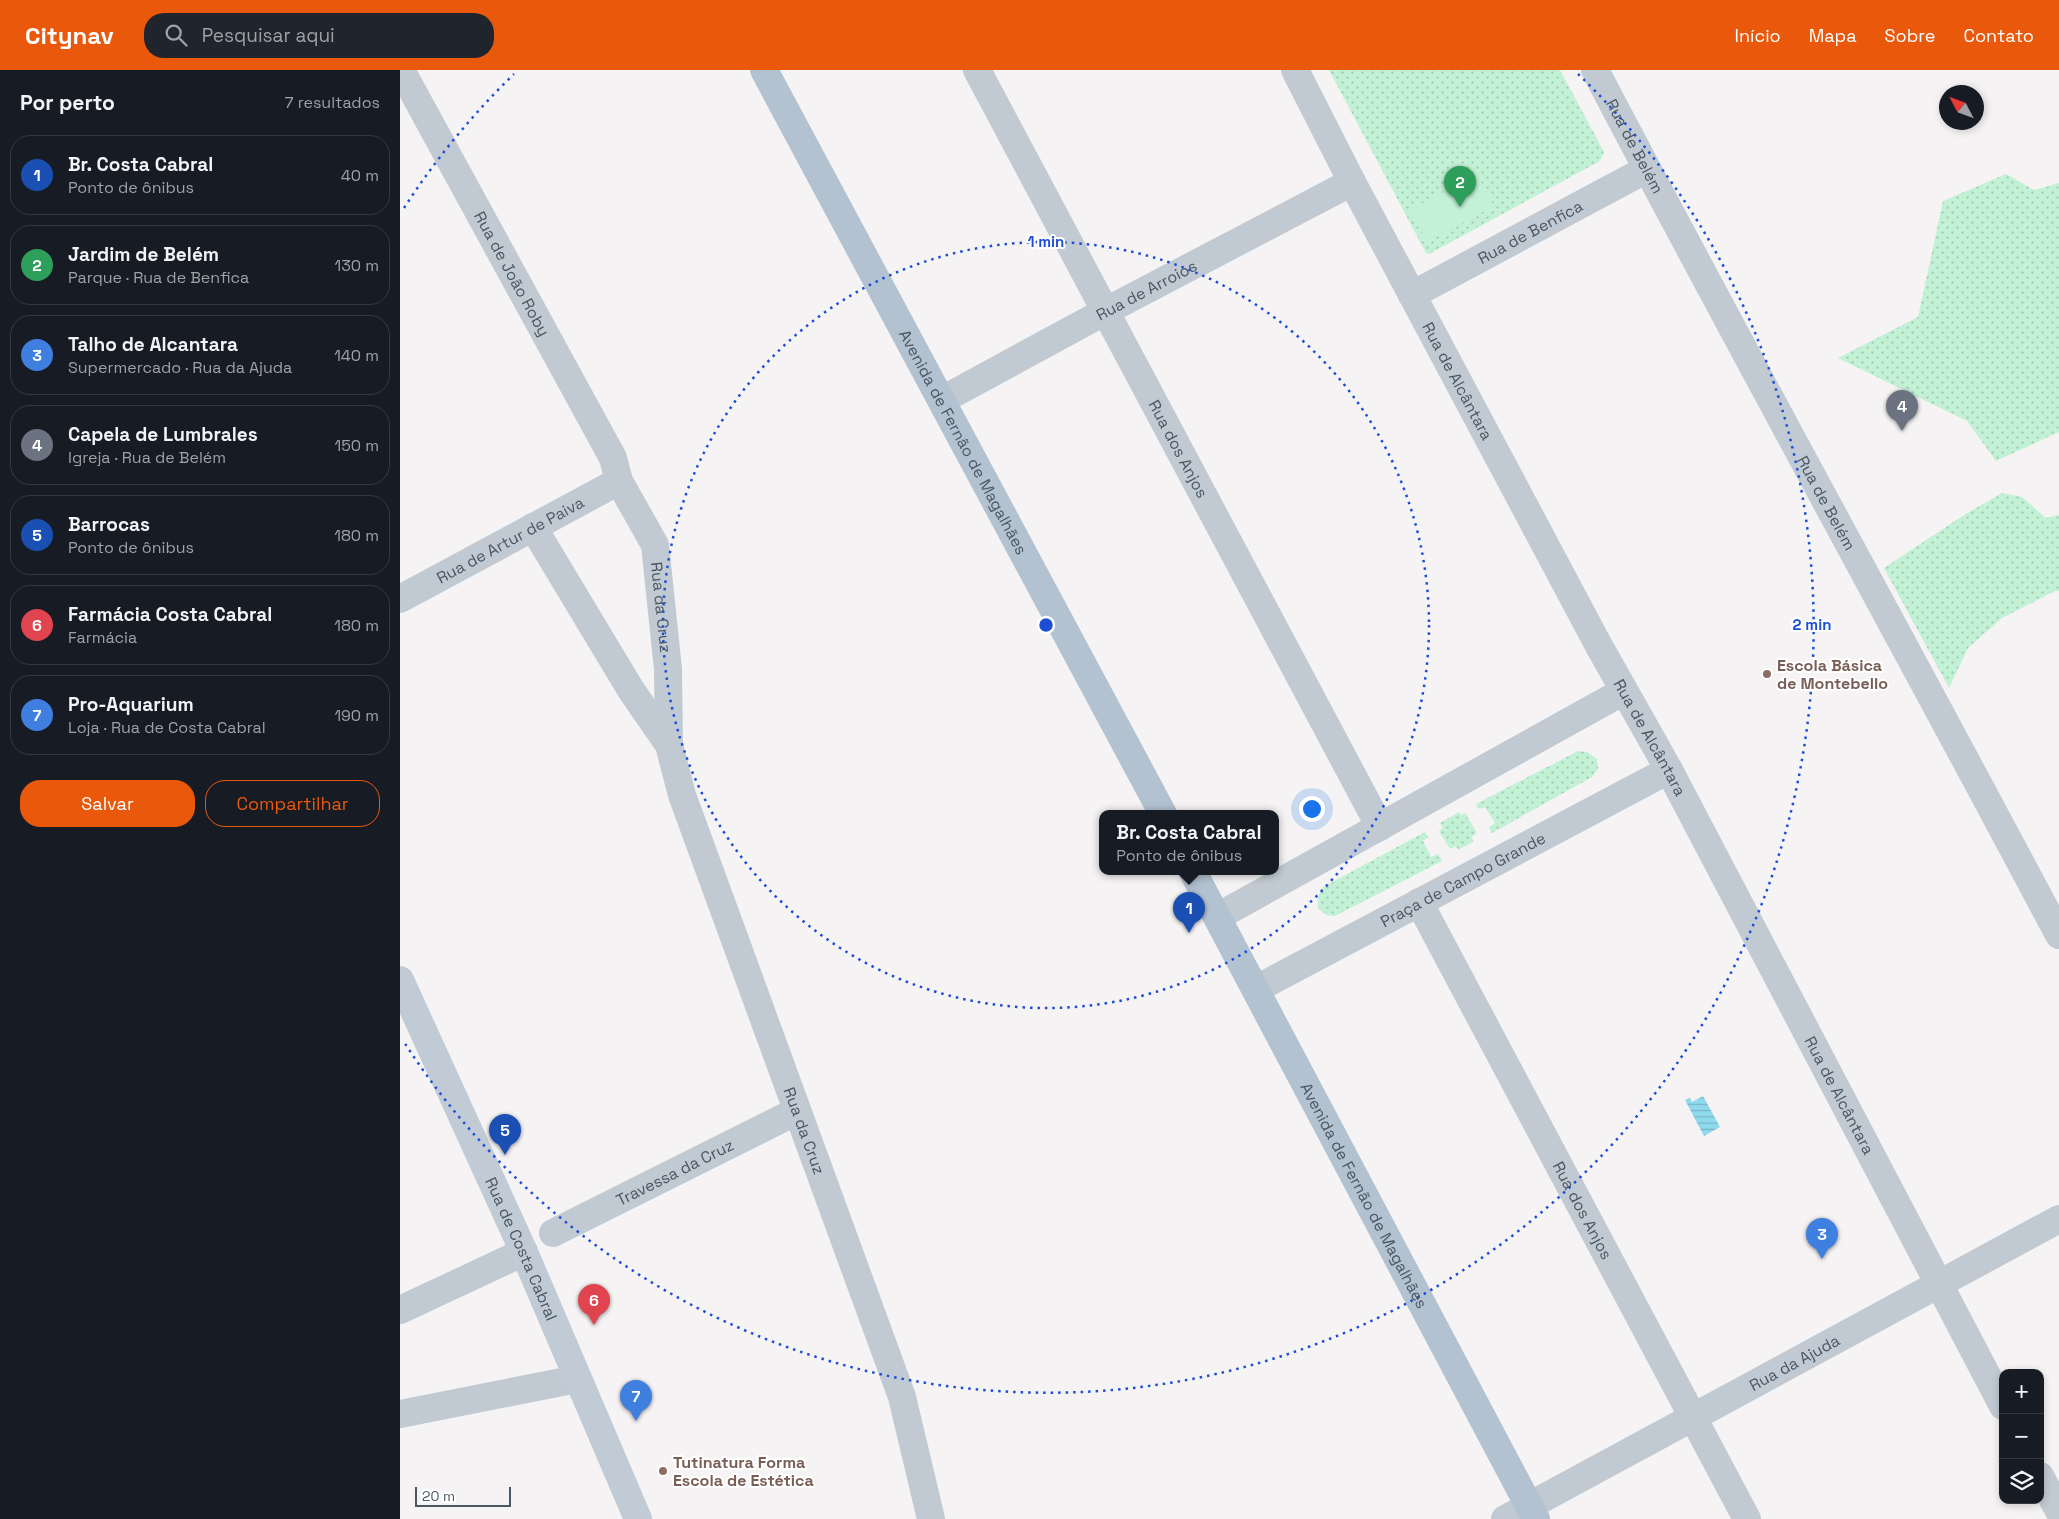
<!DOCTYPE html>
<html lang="pt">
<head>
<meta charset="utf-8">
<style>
	:root { --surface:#171b24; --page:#20242c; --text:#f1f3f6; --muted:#9ea1a6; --line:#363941; --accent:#ea580c }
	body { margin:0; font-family:"Space Grotesk",sans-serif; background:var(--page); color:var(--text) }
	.controls { position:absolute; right:15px; bottom:15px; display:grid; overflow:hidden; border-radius:10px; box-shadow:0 2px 8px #0003 }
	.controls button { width:45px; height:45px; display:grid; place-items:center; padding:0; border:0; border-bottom:1px solid var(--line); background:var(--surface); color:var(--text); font:25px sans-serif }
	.compass { position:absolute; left:1539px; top:15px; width:45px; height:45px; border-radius:50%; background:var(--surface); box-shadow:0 2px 8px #0003; rotate:311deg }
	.scale { position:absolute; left:15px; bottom:12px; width:96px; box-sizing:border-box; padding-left:5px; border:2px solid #4a5661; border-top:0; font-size:14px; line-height:18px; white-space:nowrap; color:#4a5661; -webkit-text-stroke:4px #fff; paint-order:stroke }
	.you { position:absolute; left:911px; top:738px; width:18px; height:18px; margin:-12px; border:4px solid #fff; border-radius:50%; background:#1a73e8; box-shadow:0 0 0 8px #1a73e833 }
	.badge { display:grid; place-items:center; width:32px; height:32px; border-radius:50%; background:var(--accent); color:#fff; font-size:16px; font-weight:700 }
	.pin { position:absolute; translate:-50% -41px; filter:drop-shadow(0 1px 2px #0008) }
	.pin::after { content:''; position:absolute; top:26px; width:18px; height:15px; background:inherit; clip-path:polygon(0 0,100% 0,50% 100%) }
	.popup { position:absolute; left:699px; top:740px; width:180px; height:65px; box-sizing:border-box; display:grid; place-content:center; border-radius:10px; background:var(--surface); filter:drop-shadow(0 1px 4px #0005); font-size:16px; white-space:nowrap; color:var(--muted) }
	.popup b { font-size:19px; color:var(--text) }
	.popup::after { content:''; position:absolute; left:50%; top:100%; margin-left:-10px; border:10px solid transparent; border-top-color:var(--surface) }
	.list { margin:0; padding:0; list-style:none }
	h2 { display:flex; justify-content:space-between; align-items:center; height:65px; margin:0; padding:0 20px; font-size:21px }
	h2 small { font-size:16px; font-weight:400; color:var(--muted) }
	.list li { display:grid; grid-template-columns:32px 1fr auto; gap:15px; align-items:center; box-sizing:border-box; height:80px; margin:0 10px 10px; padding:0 10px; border:1px solid var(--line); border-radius:20px }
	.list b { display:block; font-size:19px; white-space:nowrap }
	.list p { margin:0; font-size:16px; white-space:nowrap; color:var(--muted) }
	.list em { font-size:16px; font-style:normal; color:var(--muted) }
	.actions { display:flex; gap:10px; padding:15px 20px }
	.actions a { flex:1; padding:11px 0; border:1px solid var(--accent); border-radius:20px; text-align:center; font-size:18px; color:var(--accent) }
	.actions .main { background:var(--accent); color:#fff }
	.icon { flex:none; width:28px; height:28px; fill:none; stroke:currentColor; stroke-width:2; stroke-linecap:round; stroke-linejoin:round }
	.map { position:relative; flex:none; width:1659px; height:1449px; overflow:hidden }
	header { display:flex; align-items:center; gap:30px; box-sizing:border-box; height:70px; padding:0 25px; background:var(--accent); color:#fff }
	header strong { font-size:24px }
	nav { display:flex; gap:28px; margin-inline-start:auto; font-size:18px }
	.search { width:350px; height:45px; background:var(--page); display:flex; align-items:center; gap:12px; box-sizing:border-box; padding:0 18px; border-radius:20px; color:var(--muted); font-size:19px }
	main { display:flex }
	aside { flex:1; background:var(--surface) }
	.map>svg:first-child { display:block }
</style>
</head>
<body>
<header>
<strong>Citynav</strong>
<div class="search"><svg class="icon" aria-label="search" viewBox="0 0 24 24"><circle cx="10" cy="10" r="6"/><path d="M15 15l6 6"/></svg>Pesquisar aqui</div>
<nav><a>Início</a><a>Mapa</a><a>Sobre</a><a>Contato</a></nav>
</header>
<main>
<aside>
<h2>Por perto<small>7 resultados</small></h2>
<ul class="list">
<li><span class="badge" style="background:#1a4fb4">1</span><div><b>Br. Costa Cabral</b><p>Ponto de ônibus</p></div><em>40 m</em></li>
<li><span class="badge" style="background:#2e9e5b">2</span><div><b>Jardim de Belém</b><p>Parque · Rua de Benfica</p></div><em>130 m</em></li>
<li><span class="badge" style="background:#3f7fe0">3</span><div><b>Talho de Alcantara</b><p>Supermercado · Rua da Ajuda</p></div><em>140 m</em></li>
<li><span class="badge" style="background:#6b7280">4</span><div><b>Capela de Lumbrales</b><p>Igreja · Rua de Belém</p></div><em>150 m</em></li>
<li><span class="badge" style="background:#1a4fb4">5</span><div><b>Barrocas</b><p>Ponto de ônibus</p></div><em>180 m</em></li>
<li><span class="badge" style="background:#e0444e">6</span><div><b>Farmácia Costa Cabral</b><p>Farmácia</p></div><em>180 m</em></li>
<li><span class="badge" style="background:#3f7fe0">7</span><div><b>Pro-Aquarium</b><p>Loja · Rua de Costa Cabral</p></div><em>190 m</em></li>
</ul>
<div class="actions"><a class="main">Salvar</a><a>Compartilhar</a></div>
</aside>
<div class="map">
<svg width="1659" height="1449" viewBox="0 0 1659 1449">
	<defs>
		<pattern id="green-dots" width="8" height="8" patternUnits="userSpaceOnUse" patternTransform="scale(1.25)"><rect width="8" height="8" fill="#c3f1d5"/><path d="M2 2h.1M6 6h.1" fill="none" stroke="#a0c6b0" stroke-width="1.8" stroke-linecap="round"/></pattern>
		<pattern id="water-rules" width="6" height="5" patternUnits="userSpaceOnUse" patternTransform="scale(1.25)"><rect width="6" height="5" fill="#90daee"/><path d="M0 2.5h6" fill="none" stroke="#78b4c4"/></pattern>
	</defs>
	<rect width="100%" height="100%" fill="#f5f3f3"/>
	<g fill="url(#green-dots)">
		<polygon points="929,0 1160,0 1204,82 1200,91 1029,184 1026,183"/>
		<polygon points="1606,104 1634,120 1659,113 1659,362 1596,391 1567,351 1438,288 1518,247 1543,131"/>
		<polygon points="1602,423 1622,427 1646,448 1659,445 1659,521 1655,521 1602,548 1568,578 1549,618 1484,498 1564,445"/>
		<polygon points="1178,681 1187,682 1197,689 1198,699 1192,707 1092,763 1089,757 1095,753 1085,737 1079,739 1076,734"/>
		<polygon points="1059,742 1061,745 1065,743 1077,763 1071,767 1074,771 1058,780 1056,776 1050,779 1039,761 1043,758 1040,753"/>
		<polygon points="1025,762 1028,767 1023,771 1031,787 1038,784 1042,791 935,846 926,845 918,838 918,827 923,817"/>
	</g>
	<polygon fill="#c3f1d5" points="1077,104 1094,136 1027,172 1010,140"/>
	<polygon fill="url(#water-rules)" points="1303,1026 1320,1057 1304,1066 1285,1030 1290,1028 1292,1032"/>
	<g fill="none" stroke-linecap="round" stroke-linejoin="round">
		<g stroke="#c1cad2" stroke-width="28">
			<path id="s1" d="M1 0 213 388 219 411 255 475 268 599 269 675 282 725 502 1327 531 1449"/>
			<path id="s2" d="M577 0 980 757"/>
			<path id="s3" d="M895 0 952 112 1199 576 1269 700 1603 1336"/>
			<path id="s4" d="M1195 0C1347 290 1506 576 1659 865"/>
			<path id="s5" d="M1012 225 1247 99"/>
			<path id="s6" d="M542 330 704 242 952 112"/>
			<polyline points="133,457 231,620 269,675"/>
			<path id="s7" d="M0 529 219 411"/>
			<path id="s8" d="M1019 832 1347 1449"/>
			<polyline points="817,847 1224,621"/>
			<path id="s9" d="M856 919 1269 700"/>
			<path id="s10" d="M153 1163 397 1041"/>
			<polyline points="0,1240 124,1182"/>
			<polyline points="0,1344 177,1309"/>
			<polyline points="1640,1406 1659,1441"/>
			<path id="s11" d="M1105 1449 1659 1149"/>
		</g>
		<path stroke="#c1cbd6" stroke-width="28" id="s12" d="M0 910 124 1182 238 1449"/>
		<g stroke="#b3c2d1" stroke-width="28">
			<path id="s13" d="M364 0 763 744"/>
			<path id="s14" d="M793 802 1136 1449"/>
		</g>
	</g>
	<g fill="none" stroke="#1d4ed8" stroke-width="2.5" stroke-dasharray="2.5 5">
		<circle cx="646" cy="555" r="383"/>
		<path d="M4 138A766 766 0 0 1 114 4M1178 4A766 766 0 1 1 4 972"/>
	</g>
	<g fill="#8d6e63" stroke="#fff" stroke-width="2">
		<circle cx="1367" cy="604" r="5"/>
		<circle cx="263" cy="1401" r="5"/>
	</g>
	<g text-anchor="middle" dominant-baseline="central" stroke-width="4" stroke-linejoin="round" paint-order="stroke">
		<g font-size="16" fill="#4a5661" stroke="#fff">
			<text stroke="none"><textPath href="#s4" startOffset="86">Rua de Belém</textPath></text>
			<text stroke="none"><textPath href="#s5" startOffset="134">Rua de Benfica</textPath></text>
			<text stroke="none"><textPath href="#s1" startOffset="232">Rua de João Roby</textPath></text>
			<text stroke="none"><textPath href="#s6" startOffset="232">Rua de Arroios</textPath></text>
			<text stroke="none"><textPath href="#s3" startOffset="351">Rua de Alcântara</textPath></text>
			<text stroke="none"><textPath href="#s13" startOffset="422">Avenida de Fernão de Magalhães</textPath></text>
			<text stroke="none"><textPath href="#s2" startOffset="429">Rua dos Anjos</textPath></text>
			<text stroke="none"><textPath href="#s4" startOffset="491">Rua de Belém</textPath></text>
			<text stroke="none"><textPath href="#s7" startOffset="125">Rua de Artur de Paiva</textPath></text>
			<text stroke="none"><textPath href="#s1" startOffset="602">Rua da Cruz</textPath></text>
			<text stroke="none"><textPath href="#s3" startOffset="756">Rua de Alcântara</textPath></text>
			<text stroke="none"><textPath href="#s9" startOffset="234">Praça de Campo Grande</textPath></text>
			<text stroke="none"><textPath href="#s3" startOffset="1161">Rua de Alcântara</textPath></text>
			<text stroke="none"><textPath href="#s1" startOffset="1149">Rua da Cruz</textPath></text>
			<text stroke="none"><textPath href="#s10" startOffset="136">Travessa da Cruz</textPath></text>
			<text stroke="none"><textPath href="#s14" startOffset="366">Avenida de Fernão de Magalhães</textPath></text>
			<text stroke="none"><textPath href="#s8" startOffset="349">Rua dos Anjos</textPath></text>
			<text stroke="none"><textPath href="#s12" startOffset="295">Rua de Costa Cabral</textPath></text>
			<text stroke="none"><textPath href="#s11" startOffset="329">Rua da Ajuda</textPath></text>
		</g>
		<g font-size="16" font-weight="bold" fill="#785e54" stroke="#fff" text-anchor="start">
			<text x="1377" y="595">Escola Básica<tspan x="1377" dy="18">de Montebello</tspan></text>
			<text x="273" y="1392">Tutinatura Forma<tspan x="273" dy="18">Escola de Estética</tspan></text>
		</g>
	</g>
	<circle cx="646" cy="555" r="8" fill="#1d4ed8" stroke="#fff" stroke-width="2.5"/>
	<g font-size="15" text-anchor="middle" font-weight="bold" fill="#1d4ed8" stroke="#fff" stroke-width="4" stroke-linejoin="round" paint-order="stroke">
		<text x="646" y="177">1 min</text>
		<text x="1412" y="560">2 min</text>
	</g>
</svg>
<div class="controls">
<button>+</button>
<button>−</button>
<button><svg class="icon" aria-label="layers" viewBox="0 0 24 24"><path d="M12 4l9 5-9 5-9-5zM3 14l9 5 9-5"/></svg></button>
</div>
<svg class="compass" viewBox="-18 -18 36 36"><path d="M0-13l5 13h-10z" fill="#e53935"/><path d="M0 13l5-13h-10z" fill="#9ea1a6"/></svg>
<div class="scale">20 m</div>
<div class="you"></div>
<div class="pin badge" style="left:789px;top:863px;background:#1a4fb4">1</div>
<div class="popup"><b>Br. Costa Cabral</b>Ponto de ônibus</div>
<div class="pin badge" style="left:1060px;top:137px;background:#2e9e5b">2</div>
<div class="pin badge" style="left:1422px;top:1189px;background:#3f7fe0">3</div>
<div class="pin badge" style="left:1502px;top:361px;background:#6b7280">4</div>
<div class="pin badge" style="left:105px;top:1085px;background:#1a4fb4">5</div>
<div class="pin badge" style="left:194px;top:1255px;background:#e0444e">6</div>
<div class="pin badge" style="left:236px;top:1351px;background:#3f7fe0">7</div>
</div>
</main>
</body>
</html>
